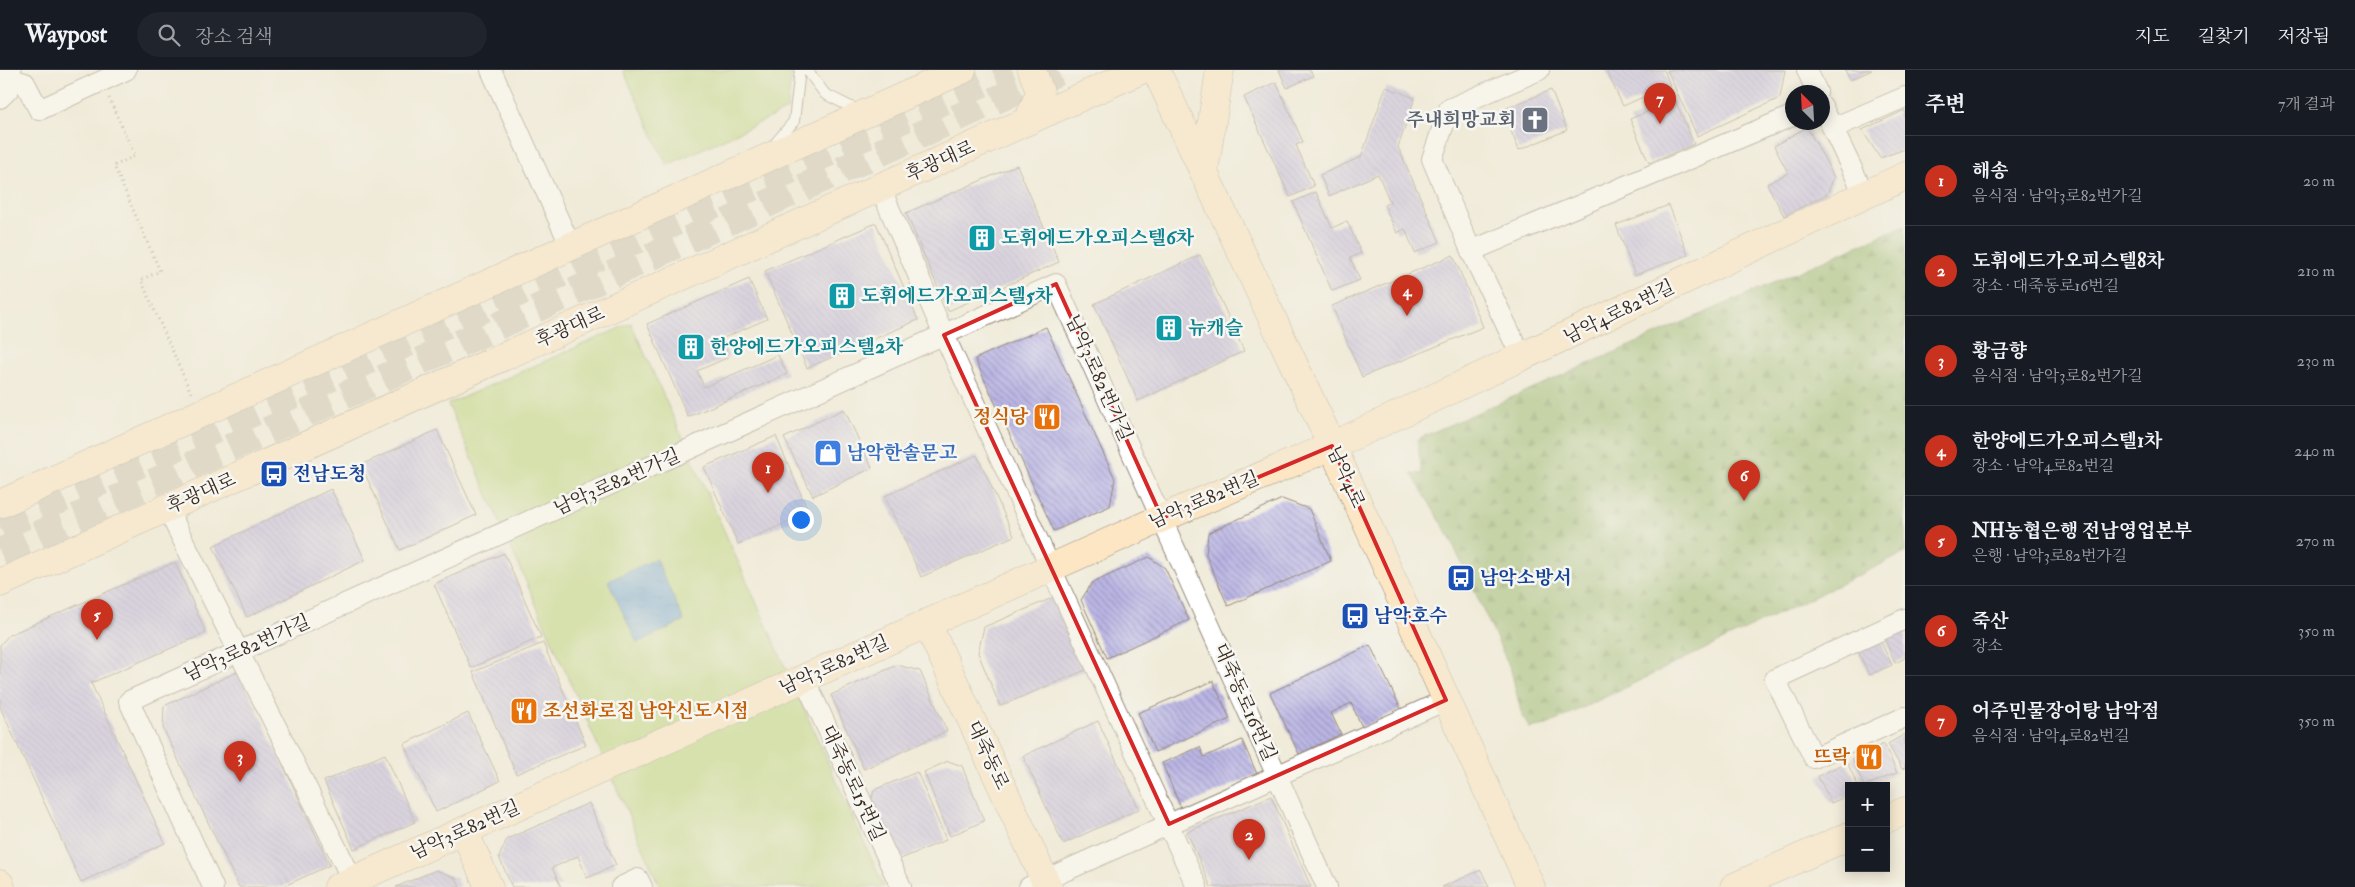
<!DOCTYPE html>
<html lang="ko">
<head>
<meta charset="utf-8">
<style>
	:root { --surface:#171b24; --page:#20242c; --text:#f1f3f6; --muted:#9ea1a6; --line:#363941; --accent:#c8321e }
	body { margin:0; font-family:"IM FELL Double Pica","Noto Serif KR",serif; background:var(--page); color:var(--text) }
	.controls { position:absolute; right:15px; bottom:15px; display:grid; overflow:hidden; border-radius:0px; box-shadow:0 2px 12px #0003 }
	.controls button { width:45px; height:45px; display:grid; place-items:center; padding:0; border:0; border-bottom:1px solid var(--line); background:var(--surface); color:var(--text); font:25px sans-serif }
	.compass { position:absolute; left:1785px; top:15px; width:45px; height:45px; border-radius:50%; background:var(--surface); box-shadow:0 2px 12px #0003; rotate:336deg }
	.you { position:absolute; left:800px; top:449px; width:18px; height:18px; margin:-12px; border:4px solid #fff; border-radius:50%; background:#1a73e8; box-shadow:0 0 0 8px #1a73e833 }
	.badge { display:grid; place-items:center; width:32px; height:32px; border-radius:50%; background:var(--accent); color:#fff; font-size:16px; font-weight:700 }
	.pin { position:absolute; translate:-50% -41px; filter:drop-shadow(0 1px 2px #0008) }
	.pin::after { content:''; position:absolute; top:26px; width:18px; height:15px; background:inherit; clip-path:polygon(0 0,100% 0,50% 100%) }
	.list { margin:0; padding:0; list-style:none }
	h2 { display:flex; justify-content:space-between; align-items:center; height:65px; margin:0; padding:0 20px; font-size:21px }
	h2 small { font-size:16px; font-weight:400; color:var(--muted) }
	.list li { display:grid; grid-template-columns:32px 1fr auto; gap:15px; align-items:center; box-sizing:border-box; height:90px; padding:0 20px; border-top:1px solid var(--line) }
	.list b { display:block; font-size:19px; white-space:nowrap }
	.list p { margin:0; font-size:16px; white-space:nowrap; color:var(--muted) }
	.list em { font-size:16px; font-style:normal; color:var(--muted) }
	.icon { flex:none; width:28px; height:28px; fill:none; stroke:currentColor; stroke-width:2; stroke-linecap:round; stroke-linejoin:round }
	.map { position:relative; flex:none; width:1905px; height:817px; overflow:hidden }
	header { display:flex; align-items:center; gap:30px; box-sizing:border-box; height:70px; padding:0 25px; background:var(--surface); border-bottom:1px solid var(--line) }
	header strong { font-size:24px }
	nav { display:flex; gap:28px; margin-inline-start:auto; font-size:18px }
	.search { width:350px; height:45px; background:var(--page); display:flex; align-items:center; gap:12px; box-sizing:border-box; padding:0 18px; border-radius:28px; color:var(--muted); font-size:19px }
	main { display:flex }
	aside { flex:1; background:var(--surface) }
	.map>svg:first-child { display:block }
</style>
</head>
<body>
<header>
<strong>Waypost</strong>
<div class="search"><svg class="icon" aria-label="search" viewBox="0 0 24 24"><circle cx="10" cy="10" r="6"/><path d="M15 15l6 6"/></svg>장소 검색</div>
<nav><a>지도</a><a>길찾기</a><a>저장됨</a></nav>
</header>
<main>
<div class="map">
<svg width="1905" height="817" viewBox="0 0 1905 817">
	<defs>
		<pattern id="forest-firs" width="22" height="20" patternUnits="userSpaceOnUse" patternTransform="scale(1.25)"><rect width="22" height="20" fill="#92b66a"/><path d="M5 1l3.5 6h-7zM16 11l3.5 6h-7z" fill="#789457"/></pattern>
		<pattern id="water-ripples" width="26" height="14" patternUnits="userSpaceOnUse" patternTransform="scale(1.25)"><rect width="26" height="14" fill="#629ed3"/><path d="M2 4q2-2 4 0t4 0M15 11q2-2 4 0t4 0" fill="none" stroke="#5281ab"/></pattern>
		<pattern id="building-back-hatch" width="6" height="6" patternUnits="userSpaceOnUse" patternTransform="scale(1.25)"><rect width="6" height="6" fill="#bbb6e5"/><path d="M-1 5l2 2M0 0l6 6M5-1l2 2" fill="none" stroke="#9994b9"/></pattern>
	</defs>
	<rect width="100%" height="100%" fill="#f6f6f2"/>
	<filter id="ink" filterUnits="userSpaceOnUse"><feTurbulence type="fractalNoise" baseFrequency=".02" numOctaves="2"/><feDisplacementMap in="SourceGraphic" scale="10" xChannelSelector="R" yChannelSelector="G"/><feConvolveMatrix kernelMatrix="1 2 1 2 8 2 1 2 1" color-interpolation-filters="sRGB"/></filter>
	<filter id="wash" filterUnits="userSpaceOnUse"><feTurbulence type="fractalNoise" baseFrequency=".0096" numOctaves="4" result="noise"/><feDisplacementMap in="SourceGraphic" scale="20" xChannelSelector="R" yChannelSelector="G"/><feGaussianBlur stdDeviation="1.12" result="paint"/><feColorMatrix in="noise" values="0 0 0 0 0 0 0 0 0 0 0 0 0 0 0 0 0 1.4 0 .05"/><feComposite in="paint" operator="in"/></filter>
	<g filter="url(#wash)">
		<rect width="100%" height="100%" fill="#f0ebd9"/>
		<g fill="#b9d57a" stroke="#7a804c">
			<polygon points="623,0 792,0 787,40 667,95"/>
			<polygon points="631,253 884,817 660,817 448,334"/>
		</g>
		<polygon fill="url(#forest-firs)" stroke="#667044" points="1905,155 1905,483 1547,655 1529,658 1521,642 1511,600 1448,464 1411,403 1422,404 1417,369"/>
		<polygon fill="url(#water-ripples)" stroke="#4e6478" points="656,489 684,551 637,573 608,511"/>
		<g id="blocks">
			<g fill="url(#building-back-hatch)">
				<polygon points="1279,0 1310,0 1313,6 1287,18"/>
				<polygon points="1606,0 1664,0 1670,15 1623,36"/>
				<polygon points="1667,0 1785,0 1780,28 1697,66"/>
				<polygon points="1845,0 1872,0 1850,10"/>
				<polygon points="1276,12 1303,72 1296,75 1314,116 1290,127 1244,27"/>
				<polygon points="1386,17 1415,28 1398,77 1440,172 1415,183 1405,159 1397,163 1384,135 1390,132 1378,104 1329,126 1320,105 1361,87"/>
				<polygon points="1551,20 1567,60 1519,80 1502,40"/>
				<polygon points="1675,30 1694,74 1649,93 1630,49"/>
				<polygon points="1905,40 1905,79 1880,88 1862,60"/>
				<polygon points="1807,57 1834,107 1827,124 1784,146 1767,114 1788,103 1774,76"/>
				<polygon points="1017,95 1059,192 948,241 906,143"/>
				<polygon points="1316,122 1332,158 1347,151 1361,183 1350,188 1360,210 1332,221 1293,132"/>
				<polygon points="1669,135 1688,185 1635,205 1616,155"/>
				<polygon points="876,153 918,250 807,298 765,201"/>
				<polygon points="1200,185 1244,281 1138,331 1094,234"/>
				<polygon points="1453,185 1483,257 1362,307 1332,236"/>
				<polygon points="749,209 767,249 721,269 729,287 697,301 704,317 778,285 787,304 688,347 647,254"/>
				<polygon points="1046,257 1115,409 1110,436 1054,461 975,289"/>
				<polygon points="844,339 872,398 813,426 784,368"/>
				<polygon points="437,360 476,445 400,480 361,395"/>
				<polygon points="776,366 809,443 738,474 704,397"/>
				<polygon points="977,385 1014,466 921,507 885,426"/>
				<polygon points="331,419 365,490 247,547 213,476"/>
				<polygon points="1282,429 1309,439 1331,491 1228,536 1206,485 1208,463"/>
				<polygon points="504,483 541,567 471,598 434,514"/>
				<polygon points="1149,487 1165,498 1189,550 1107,588 1081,530 1092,513"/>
				<polygon points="175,492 206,563 91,613 165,773 81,812 0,637 0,575 9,565"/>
				<polygon points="1057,526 1088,599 1000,636 978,583 984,557"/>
				<polygon points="1905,554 1905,588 1895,593 1883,564"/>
				<polygon points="1879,568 1892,595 1869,605 1857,579"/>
				<polygon points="543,573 586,675 516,704 473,602"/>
				<polygon points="1370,575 1401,639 1362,657 1351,633 1331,643 1341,664 1299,684 1270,623"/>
				<polygon points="897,595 920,601 947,661 864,699 831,625"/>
				<polygon points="239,601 330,795 282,817 239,817 163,658 164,636"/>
				<polygon points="1213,611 1230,649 1155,682 1138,643"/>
				<polygon points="468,643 500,711 436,742 404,674"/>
				<polygon points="1098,651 1139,739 1063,774 1023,686"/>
				<polygon points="1905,664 1905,698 1902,699 1888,674"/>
				<polygon points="1242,670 1257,704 1181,738 1162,693 1200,677 1204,687"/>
				<polygon points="1884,674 1897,703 1864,716 1852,688"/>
				<polygon points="385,684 415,752 354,779 324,711"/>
				<polygon points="948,691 962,696 984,751 950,766 924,702"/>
				<polygon points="1847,692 1858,716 1849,716 1849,725 1831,733 1818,706"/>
				<polygon points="917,702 946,770 893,792 870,736 874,720"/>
				<polygon points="1271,726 1311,817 1211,817 1187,762"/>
				<polygon points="589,733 616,795 587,808 578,786 552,798 561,817 512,817 499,787 507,769"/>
				<polygon points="436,800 456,808 460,817 396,817"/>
				<polygon points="1481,800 1489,817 1442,817"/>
			</g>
		</g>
	</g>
	<g filter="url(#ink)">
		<use href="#blocks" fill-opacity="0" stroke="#968a7c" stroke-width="1"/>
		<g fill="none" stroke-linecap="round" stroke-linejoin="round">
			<g stroke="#ccc4b4" stroke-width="28" stroke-dasharray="28 14" stroke-linecap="butt">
				<polyline points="0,457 1012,0"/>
				<polyline points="0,482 1062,0"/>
			</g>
			<defs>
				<g id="lane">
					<polyline points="807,0 825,24 859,41"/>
					<polyline points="773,76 794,51 800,0"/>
				</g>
				<g id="street">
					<polyline points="11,0 8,8 25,13 39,40 126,0"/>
					<polyline points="491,0 571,177"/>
					<polyline points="1807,0 1817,22"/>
					<polyline points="0,28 9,19 5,0"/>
					<polyline points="1822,36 1864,124"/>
					<polyline points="1833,58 1905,27"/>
					<polyline points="880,117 944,265 1197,817"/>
					<polyline points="1471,181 1792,46"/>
					<polyline points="1522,288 1471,181 1432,89 1449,39 1539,0"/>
					<polyline points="167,438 356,817"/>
					<polyline points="1905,549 1775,609 1814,688 1905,647"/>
					<polyline points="804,608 901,817"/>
					<polyline points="213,817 129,631 1056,214 1327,817"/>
					<polyline points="621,817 638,809 642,817"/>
					<polyline points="1029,817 1446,630"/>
				</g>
				<g id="secondary">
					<polyline points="1156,0 1332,376 1531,817"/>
					<polyline points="1028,51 1040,22 1032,0"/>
					<polyline points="1204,102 1220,0"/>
					<polyline points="0,434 962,0"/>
					<polyline points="0,513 1141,0"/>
					<polyline points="927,553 1048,817"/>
					<polyline points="1886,749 1905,741"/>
					<polyline points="464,761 489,817"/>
					<polyline points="0,814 1,817"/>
					<polyline points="338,817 1162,448 1332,376 1905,106"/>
					<polyline points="1734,817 1849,766"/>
				</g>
			</defs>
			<use href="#lane" stroke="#968a7c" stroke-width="12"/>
			<use href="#street" stroke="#968a7c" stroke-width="22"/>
			<use href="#secondary" stroke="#968a7c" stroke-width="29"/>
			<polyline stroke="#968a7c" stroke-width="3" stroke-dasharray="1 4" stroke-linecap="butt" points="109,28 135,86 114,96 160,201 141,210 192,325"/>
			<use href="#lane" stroke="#fff" stroke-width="10"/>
			<use href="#street" stroke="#fff" stroke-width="20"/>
			<use href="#secondary" stroke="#fce6c4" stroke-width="28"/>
		</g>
	</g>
	<path d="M0 0H1905V817H0ZM1056 214 1162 448 1332 376 1446 630 1169 754 944 265Z" fill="#f0ebd9" fill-opacity=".55" fill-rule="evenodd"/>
	<path fill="none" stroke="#d62828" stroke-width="4" stroke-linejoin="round" d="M1056 214 1162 448 1332 376 1446 630 1169 754 944 265Z"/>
	<defs>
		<symbol id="church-square" viewBox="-11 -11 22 22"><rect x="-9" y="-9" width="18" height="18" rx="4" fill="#6b7280" stroke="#f6f6f2"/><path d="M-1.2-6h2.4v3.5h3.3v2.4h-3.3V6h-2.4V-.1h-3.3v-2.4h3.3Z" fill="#fff"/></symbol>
		<symbol id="building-square" viewBox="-11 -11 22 22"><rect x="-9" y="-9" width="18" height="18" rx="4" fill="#0f9aa8" stroke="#f6f6f2"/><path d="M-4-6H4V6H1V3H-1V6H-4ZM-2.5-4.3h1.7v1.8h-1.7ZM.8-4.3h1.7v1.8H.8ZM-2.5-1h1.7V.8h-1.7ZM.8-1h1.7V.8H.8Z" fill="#fff"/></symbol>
		<symbol id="restaurant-square" viewBox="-11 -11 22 22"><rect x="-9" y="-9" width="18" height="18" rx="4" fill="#e8710a" stroke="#f6f6f2"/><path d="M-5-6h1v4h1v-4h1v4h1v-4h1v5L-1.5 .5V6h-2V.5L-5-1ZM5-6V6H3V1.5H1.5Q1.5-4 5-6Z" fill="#fff"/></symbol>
		<symbol id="shop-square" viewBox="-11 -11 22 22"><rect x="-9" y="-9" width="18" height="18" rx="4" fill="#3f7fe0" stroke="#f6f6f2"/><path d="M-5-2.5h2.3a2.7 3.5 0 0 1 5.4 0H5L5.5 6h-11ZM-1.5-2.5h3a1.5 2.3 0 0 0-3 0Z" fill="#fff"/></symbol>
		<symbol id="bus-square" viewBox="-11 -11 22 22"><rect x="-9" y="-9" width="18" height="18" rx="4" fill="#1a4fb4" stroke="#f6f6f2"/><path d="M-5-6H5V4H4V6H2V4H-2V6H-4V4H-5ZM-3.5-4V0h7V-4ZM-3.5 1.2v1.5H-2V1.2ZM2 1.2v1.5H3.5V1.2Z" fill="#fff"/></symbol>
	</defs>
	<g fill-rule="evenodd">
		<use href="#church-square" x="1519" y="34" width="32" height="32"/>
		<use href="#building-square" x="966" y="152" width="32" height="32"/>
		<use href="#building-square" x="826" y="210" width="32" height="32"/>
		<use href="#building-square" x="1153" y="242" width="32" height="32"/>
		<use href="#building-square" x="675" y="261" width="32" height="32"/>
		<use href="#restaurant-square" x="1031" y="331" width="32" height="32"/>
		<use href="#shop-square" x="812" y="367" width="32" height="32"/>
		<use href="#bus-square" x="258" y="388" width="32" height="32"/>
		<use href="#bus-square" x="1445" y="492" width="32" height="32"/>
		<use href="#bus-square" x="1339" y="530" width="32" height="32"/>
		<use href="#restaurant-square" x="508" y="625" width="32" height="32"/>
		<use href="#restaurant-square" x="1853" y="671" width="32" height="32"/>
	</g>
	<g text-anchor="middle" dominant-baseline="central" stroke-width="5" stroke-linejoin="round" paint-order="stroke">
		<g font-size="19" font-weight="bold" fill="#5b616d" stroke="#f6f6f2" text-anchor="end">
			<text x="1516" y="50">주내희망교회</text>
		</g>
		<g font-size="19" fill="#3b2a1e" stroke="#f6f6f2">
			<text transform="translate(940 91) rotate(-24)">후광대로</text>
			<text transform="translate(1619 242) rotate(-26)">남악4로82번길</text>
			<text transform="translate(570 257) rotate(-24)">후광대로</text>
			<text transform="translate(1099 308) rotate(66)">남악3로82번가길</text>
			<text transform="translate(1346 407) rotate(66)">남악4로</text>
			<text transform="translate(617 412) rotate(-24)">남악3로82번가길</text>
			<text transform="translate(201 423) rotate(-24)">후광대로</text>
			<text transform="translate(1204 430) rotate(-23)">남악3로82번길</text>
			<text transform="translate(247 578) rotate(-24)">남악3로82번가길</text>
			<text transform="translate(834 595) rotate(-24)">남악3로82번길</text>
			<text transform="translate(1245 632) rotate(66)">대죽동로16번길</text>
			<text transform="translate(988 685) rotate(65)">대죽동로</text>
			<text transform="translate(853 713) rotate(65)">대죽동로15번길</text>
			<text transform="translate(465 760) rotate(-24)">남악3로82번길</text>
		</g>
		<g font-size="19" font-weight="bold" fill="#0d838f" stroke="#f6f6f2" text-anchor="start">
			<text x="1001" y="168">도휘에드가오피스텔6차</text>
			<text x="861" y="226">도휘에드가오피스텔5차</text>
			<text x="1188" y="258">뉴캐슬</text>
			<text x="710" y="277">한양에드가오피스텔2차</text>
		</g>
		<g font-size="19" font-weight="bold" fill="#c56008" stroke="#f6f6f2" text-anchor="end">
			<text x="1028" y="347">정식당</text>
			<text x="543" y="641" text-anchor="start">조선화로집 남악신도시점</text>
			<text x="1850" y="687">뜨락</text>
		</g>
		<g font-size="19" font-weight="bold" fill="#366cbe" stroke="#f6f6f2" text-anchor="start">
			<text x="847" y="383">남악한솔문고</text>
		</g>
		<g font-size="19" font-weight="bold" fill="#164399" stroke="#f6f6f2" text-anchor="start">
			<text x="293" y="404">전남도청</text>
			<text x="1480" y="508">남악소방서</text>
			<text x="1374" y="546">남악호수</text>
		</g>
	</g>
</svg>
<div class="controls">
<button>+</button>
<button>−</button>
</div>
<svg class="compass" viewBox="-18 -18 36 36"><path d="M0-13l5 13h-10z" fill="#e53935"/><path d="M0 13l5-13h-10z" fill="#9ea1a6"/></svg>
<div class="you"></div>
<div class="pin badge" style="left:768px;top:423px">1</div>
<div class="pin badge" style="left:1249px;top:790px">2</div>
<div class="pin badge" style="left:240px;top:712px">3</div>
<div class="pin badge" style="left:1407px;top:246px">4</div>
<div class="pin badge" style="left:97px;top:570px">5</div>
<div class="pin badge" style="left:1744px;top:431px">6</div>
<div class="pin badge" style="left:1660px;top:54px">7</div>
</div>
<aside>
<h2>주변<small>7개 결과</small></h2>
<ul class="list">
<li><span class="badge">1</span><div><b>해송</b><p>음식점 · 남악3로82번가길</p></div><em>20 m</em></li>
<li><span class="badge">2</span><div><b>도휘에드가오피스텔8차</b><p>장소 · 대죽동로16번길</p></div><em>210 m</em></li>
<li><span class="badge">3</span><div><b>황금향</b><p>음식점 · 남악3로82번가길</p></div><em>230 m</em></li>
<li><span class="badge">4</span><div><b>한양에드가오피스텔1차</b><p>장소 · 남악4로82번길</p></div><em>240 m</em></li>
<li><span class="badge">5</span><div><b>NH농협은행 전남영업본부</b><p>은행 · 남악3로82번가길</p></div><em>270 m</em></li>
<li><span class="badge">6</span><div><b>죽산</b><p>장소</p></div><em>350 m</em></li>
<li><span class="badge">7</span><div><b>어주민물장어탕 남악점</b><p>음식점 · 남악4로82번길</p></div><em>350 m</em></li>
</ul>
</aside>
</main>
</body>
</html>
